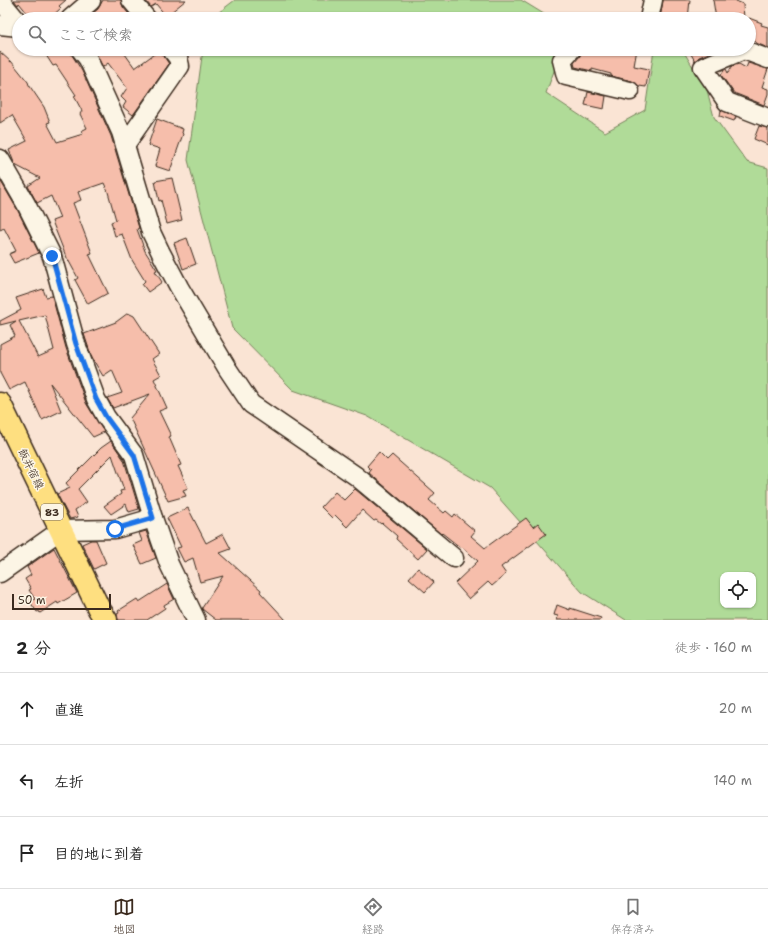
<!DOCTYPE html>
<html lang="ja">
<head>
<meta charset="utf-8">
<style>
	:root { --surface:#fff; --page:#f2f2f2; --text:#222; --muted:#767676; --line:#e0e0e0; --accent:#3b2a1e }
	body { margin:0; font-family:"Shantell Sans","Klee One",sans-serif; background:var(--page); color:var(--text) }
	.controls { position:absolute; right:12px; bottom:12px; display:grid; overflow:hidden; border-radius:8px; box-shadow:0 1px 3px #0004 }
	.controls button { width:36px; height:36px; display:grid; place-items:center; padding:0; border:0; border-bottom:1px solid var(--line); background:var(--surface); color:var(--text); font:20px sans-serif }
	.scale { position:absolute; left:12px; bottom:10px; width:99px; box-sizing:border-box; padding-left:4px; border:2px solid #3b2a1e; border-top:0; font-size:11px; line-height:14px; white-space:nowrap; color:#3b2a1e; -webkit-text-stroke:3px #fcf5e5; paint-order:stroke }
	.stop { position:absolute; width:12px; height:12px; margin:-9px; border:3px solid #1a73e8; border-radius:50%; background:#fff }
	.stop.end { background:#1a73e8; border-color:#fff; box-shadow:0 1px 4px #0008 }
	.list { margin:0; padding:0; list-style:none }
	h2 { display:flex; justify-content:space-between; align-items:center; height:52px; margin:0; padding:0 16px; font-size:17px }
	h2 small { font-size:13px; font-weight:400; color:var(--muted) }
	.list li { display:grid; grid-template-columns:26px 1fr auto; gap:12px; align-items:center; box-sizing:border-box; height:72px; padding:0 16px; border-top:1px solid var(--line) }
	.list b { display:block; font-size:15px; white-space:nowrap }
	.list em { font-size:13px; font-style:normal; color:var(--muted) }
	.icon { flex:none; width:22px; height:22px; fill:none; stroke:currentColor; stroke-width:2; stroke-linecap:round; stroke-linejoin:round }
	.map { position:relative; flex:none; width:768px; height:620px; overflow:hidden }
	.search { position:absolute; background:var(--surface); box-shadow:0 1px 3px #0004; left:12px; right:12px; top:12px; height:44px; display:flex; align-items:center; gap:10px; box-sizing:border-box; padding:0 14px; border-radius:22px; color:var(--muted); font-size:15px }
	.sheet { height:268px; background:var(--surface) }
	nav { display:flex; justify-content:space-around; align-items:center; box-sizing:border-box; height:56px; border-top:1px solid var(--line); background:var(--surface); font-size:11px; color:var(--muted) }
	nav a { display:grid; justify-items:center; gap:2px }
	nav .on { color:var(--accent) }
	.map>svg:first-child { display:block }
</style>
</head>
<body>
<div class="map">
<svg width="768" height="620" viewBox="0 0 768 620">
	<rect width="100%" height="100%" fill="#fae4d4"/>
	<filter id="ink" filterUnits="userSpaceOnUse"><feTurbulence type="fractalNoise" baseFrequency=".025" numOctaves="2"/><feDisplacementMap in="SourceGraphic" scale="8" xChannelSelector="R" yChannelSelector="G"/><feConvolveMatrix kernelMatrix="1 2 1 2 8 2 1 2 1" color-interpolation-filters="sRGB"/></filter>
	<g filter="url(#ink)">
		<g fill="#b0db98" stroke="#76825b" fill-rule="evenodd">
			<polygon points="235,0 521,0 552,19 210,19"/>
			<path d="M203 49H562L546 93 605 132 645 110 654 50 659 49H682L707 90 714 117 747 162 768 168V620H626L582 592 490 488 367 416 293 390 232 328 188 160ZM723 575H753V605H723Z"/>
		</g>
		<g fill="#f6beab" stroke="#3b2a1e" fill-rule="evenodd">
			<polygon points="14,0 66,0 59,6 61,8 49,19 32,19 19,3 18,5"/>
			<polygon points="103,0 121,0 123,7 133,19 86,19 98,9"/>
			<polygon points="145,0 186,0 170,13 169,12 166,16 156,4 151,7"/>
			<polygon points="663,0 690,0 688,19 660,19"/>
			<polygon points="713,0 736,0 736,1 743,4 744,19 716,19"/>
			<polygon points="749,18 762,23 761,25 768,27 768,48 756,43 756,42 749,38"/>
			<polygon points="42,49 70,49 72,55 82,71 111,136 139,228 137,229 145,251 157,270 155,271 162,282 148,292 142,284 145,281 132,260 122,234 115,236 111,222 116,220 108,192 104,183 78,192 81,200 73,203 92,253 89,254 108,293 88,304 75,280 78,278 65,254 52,221 60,218 51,196 37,203 28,186 40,178 15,165 9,150 27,141 12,115 0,123 0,52 11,62 11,61 28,82 29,85 44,107 50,122 47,123 57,142 83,134 81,131 87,128 80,114 82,111 74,96 76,95 56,65 53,66"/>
			<polygon points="93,49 128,49 125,54 135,68 161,49 163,55 169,64 133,115 123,107 126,102 121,97 127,88 108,63 103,67"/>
			<polygon points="582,49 637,49 634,66 649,69 646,87 639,86 632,81 611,76 611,74 592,69 592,71 575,67 574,63 580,56"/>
			<polygon points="688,49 719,49 699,57 695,61"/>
			<polygon points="748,63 768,69 762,87 768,89 768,94 764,105 734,93 721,75 725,69 726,69 728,73 732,66 739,64 746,68"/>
			<polygon points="588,92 606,96 604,109 585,105"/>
			<polygon points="721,110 736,117 734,121 720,116"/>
			<polygon points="157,119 183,129 182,133 183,134 170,171 155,166 160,149 148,145"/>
			<polygon points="759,126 768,128 768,145 754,139"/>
			<polygon points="172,178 182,220 167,224 161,200 159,201 155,181"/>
			<polygon points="0,180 17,209 39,253 14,263 9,254 16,251 4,228 0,230"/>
			<polygon points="187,238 196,264 183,269 174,243"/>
			<path d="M43 289 46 297 52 296 66 348 86 403 104 432 93 437 50 383 61 411 42 420 25 382 9 390 0 373V344L15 336 10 325 16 321 0 325V321L21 310 16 298ZM45 315 54 350 38 357 19 321Z"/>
			<polygon points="128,313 134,316 159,354 152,359 161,375 154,379 167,408 159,411 171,436 169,437 181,465 178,466 188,488 183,490 186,496 168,501 130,418 150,394 113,408 107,398 122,393 112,370 103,376 92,358 84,334 116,322"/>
			<polygon points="111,441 124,460 139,509 129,512 126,504 111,514 104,506 121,494 120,491 124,490 112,455 78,489 87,502 75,510 78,517 70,519 57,494 70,488 66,483 101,448"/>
			<polygon points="379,452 387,460 392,455 435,493 429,500 444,513 446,511 453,517 455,514 475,531 471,536 485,548 526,518 533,527 538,523 546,534 501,567 506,574 492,586 488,582 469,599 455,583 478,561 462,547 461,548 442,533 441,534 369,473 371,470 367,466"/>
			<polygon points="355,489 427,549 418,559 396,539 397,536 382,523 381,524 376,520 374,521 362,510 347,527 335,515 332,518 321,507 335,492 344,500"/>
			<polygon points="188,508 206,543 223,534 231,549 220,553 261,590 260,592 286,620 216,620 202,609 202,608 223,576 200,582 193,558 184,562 177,548 181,547 167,518"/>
			<polygon points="146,531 156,558 142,564 133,545 142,541 139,533"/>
			<polygon points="91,540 96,540 106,563 94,569 82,544"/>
			<polygon points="54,548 77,593 58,604 57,602 40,613 39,611 37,612 30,602 35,599 29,590 31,589 25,579 31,575 27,567"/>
			<polygon points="418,568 434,582 425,592 409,578"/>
			<polygon points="167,584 174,599 164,605 165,608 147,620 118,620 117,614 119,613 118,611 137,599 139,602"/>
			<polygon points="557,605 570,610 570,608 601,618 600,620 557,620 558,616 554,615"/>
		</g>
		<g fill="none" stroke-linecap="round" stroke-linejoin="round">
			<defs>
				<g id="minor">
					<polyline points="0,0 19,23"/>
					<polyline points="131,0 147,19"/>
					<polyline points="70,19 91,1 90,0"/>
					<polyline points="649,19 653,0"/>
					<polyline points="0,25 19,27"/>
					<polyline points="80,49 88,59 121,132 151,232 161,253 179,287 227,368 251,404 356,476 454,558"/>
					<polyline points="572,49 562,60 566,76 630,91"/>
					<polyline points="768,59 744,50 703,67 727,102 768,118"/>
					<polyline points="125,145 180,66 178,58 171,49"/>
					<polyline points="0,159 26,204 52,256 76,344 96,399 106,417 134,455 153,518 169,564 196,620"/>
					<polyline points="0,573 61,530 115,529 153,518"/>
				</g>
				<polyline id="major" points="0,404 99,609 106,620"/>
			</defs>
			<use href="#minor" stroke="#3b2a1e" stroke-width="21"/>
			<use href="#major" stroke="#3b2a1e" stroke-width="25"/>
			<use href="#minor" stroke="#fcf5e5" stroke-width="18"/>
			<use href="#major" stroke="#fedf80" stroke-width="22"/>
		</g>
	</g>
	<g fill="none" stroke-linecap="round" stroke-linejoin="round" filter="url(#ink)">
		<polyline stroke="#1a73e8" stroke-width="5" points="52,256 76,344 96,399 106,417 134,455 153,518 115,529"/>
	</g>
	<g text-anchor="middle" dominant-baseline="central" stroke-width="3" stroke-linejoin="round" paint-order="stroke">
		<rect fill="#fcf5e5" stroke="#75675a" stroke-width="1" x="41" y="504" width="22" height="16" rx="3"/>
		<g font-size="10" font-weight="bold" fill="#3b2a1e">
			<text x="52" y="512">83</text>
		</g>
		<g font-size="11" fill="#3b2a1e" stroke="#fcf5e5">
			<text transform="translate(31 469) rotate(64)">飯井宿線</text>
		</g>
	</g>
</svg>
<div class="controls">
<button><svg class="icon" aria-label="locate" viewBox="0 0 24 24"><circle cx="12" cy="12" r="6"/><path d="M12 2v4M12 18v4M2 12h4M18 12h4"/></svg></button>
</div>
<div class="scale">50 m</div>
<div class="stop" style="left:115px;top:529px"></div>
<div class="stop end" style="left:52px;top:256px"></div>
<div class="search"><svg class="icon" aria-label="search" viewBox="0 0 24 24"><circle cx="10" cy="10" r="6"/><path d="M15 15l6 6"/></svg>ここで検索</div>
</div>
<section class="sheet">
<h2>2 分<small>徒歩 · 160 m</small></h2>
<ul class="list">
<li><svg class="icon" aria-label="ahead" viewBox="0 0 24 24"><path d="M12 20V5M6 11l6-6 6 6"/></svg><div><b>直進</b></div><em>20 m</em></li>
<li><svg class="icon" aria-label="left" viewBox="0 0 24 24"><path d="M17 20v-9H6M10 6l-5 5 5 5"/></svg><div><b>左折</b></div><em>140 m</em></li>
<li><svg class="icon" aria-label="arrive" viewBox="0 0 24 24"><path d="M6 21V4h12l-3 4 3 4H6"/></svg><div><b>目的地に到着</b></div></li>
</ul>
</section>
<nav>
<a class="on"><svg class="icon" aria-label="map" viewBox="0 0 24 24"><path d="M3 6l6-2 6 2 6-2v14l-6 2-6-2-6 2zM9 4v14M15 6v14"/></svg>地図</a>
<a><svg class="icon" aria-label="directions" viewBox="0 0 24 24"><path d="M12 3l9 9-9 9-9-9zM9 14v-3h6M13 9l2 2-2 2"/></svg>経路</a>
<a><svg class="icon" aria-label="saved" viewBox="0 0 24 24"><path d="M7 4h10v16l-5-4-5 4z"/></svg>保存済み</a>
</nav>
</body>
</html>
